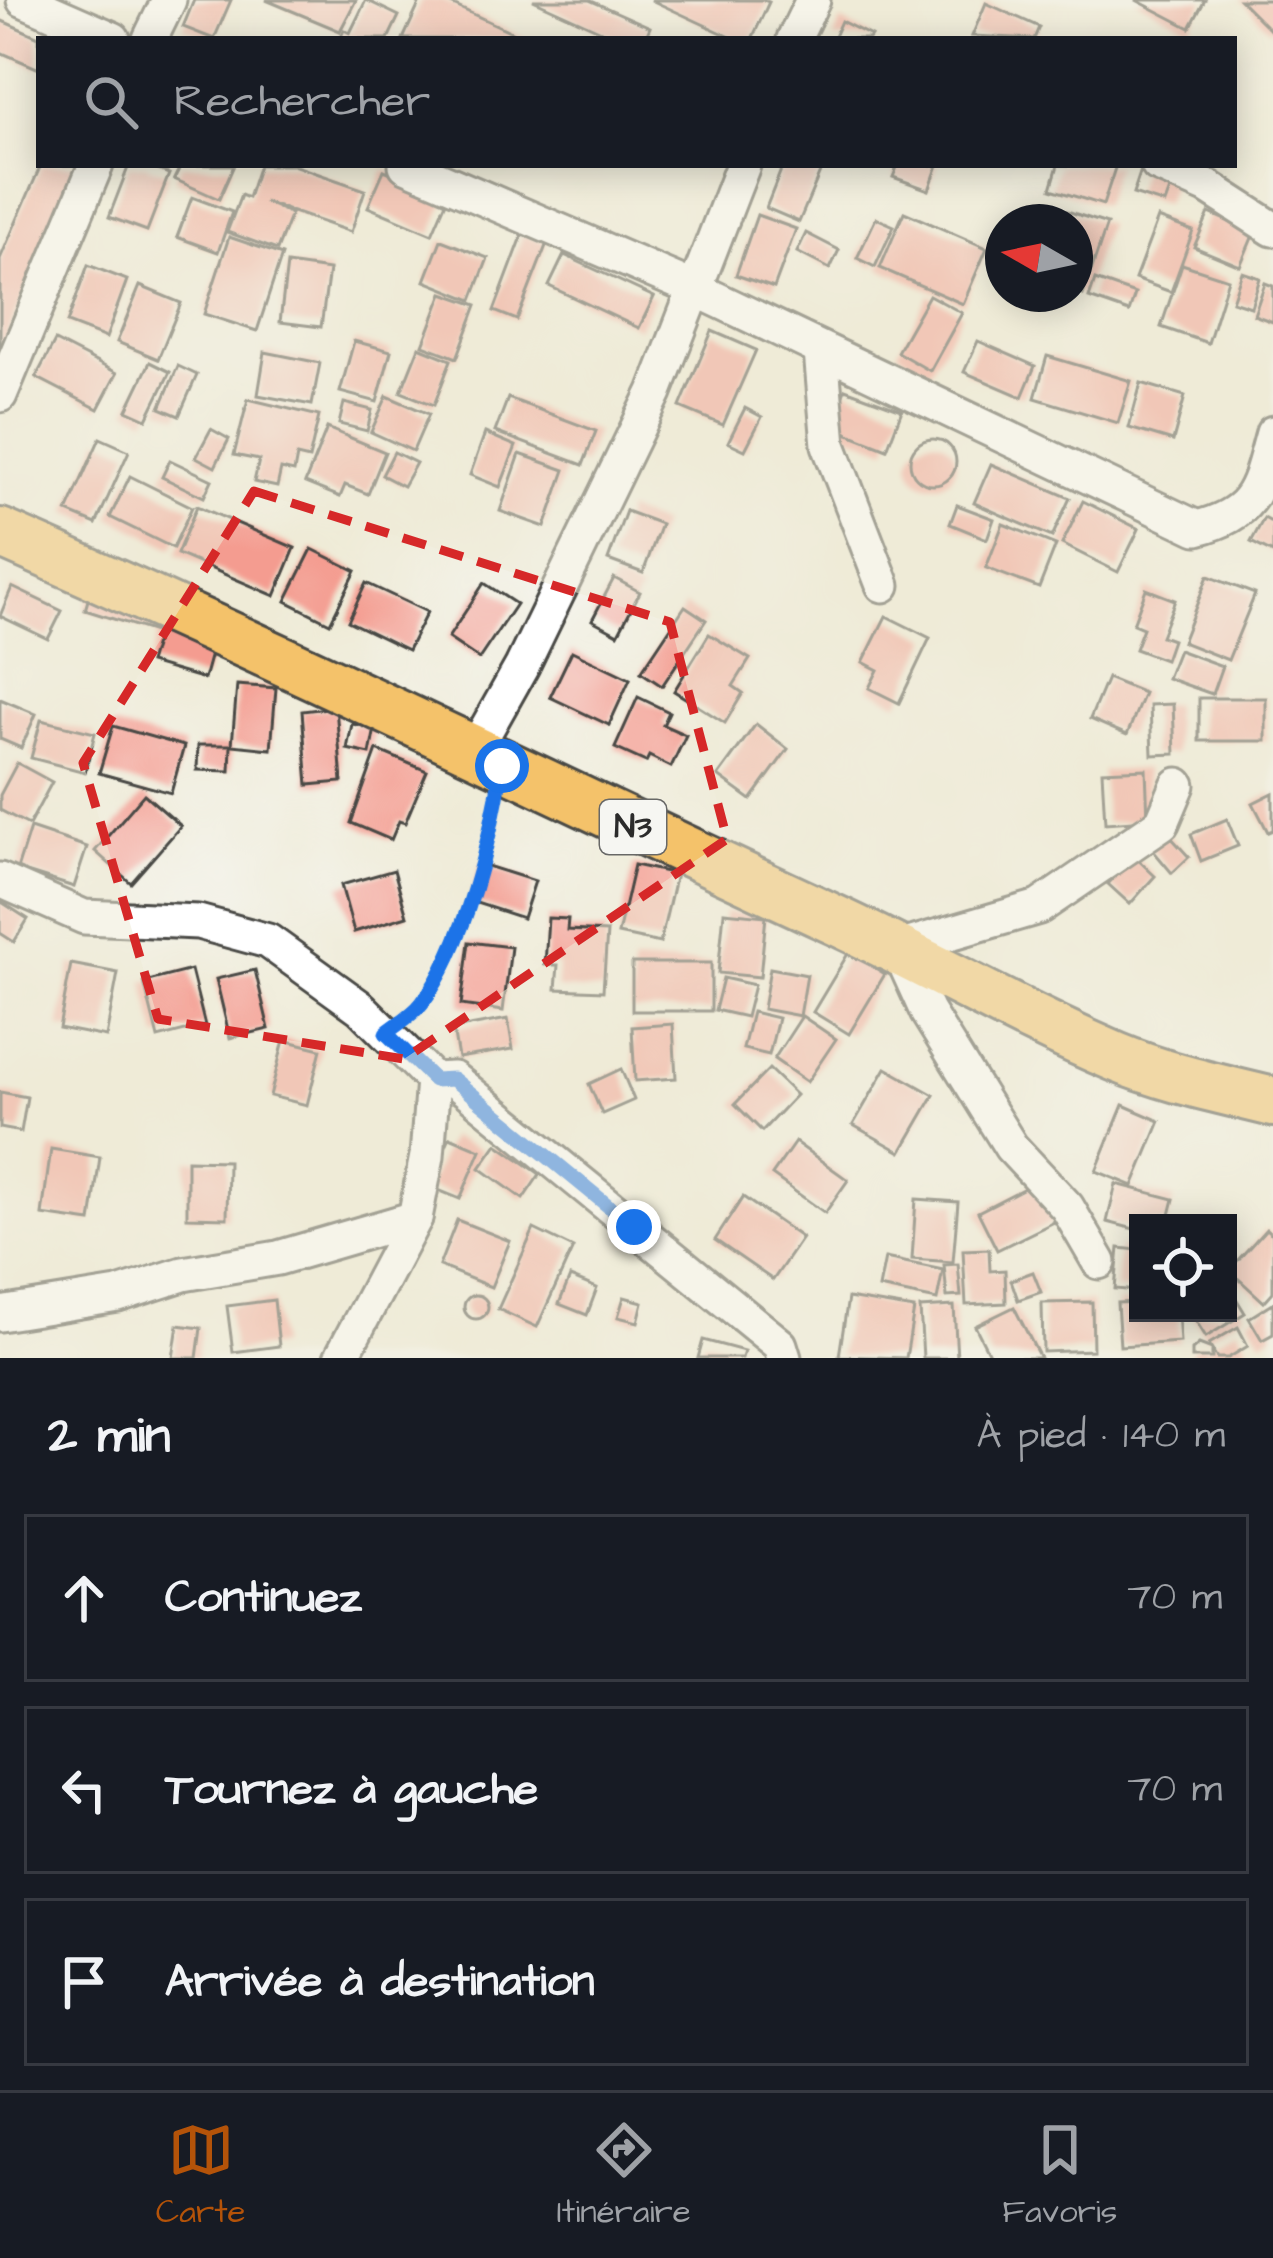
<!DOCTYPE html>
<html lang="fr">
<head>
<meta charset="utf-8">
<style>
	:root { --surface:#171b24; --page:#20242c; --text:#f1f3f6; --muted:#9ea1a6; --line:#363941; --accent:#b45309 }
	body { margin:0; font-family:"Architects Daughter",sans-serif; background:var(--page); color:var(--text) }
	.controls { position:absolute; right:36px; bottom:36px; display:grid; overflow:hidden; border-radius:0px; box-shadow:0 6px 30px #0003 }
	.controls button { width:108px; height:108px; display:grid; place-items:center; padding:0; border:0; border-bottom:3px solid var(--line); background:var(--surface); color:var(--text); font:60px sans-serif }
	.compass { position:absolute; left:985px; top:204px; width:108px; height:108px; border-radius:50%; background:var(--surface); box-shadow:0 6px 30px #0003; rotate:279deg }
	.stop { position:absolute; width:36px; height:36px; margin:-27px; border:9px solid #1a73e8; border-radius:50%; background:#fff }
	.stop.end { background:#1a73e8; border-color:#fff; box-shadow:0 3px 12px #0008 }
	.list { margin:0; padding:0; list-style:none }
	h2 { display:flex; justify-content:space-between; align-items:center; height:156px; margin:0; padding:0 48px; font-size:51px }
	h2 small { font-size:39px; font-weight:400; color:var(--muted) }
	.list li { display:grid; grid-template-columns:78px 1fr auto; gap:36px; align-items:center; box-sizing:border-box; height:168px; margin:0 24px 24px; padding:0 24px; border:3px solid var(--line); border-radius:0px }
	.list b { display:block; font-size:45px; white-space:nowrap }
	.list em { font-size:39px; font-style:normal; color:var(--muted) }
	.icon { flex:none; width:66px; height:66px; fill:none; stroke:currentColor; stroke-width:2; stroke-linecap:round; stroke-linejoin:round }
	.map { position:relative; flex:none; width:1273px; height:1358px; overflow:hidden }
	.search { position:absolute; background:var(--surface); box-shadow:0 6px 30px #0003; left:36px; right:36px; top:36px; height:132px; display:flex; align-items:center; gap:30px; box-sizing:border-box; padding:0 42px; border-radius:0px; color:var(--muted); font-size:45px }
	.sheet { height:732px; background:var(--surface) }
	nav { display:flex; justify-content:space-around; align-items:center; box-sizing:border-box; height:168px; border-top:3px solid var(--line); background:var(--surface); font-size:33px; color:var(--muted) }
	nav a { display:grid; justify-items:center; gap:6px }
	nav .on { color:var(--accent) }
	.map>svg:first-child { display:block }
</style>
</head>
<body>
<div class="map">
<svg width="1273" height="1358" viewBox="0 0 1273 1358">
	<rect width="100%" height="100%" fill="#f6f6f2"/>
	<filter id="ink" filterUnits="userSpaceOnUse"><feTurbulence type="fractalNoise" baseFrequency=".00833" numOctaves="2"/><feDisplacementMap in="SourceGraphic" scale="24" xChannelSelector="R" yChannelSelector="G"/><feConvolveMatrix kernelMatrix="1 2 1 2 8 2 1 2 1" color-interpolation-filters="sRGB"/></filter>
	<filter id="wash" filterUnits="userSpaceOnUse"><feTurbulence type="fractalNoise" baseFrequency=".004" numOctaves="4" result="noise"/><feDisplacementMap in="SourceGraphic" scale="48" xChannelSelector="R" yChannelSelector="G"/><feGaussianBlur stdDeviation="2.7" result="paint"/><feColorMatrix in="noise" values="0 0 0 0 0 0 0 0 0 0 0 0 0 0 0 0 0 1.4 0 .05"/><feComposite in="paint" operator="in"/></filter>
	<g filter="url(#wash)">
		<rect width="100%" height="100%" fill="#efebd7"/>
		<g id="blocks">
			<g fill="#f49c90">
				<polygon points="194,0 231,0 214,39 183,27"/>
				<polygon points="266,0 356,0 340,31"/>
				<polygon points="366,0 399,16 388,39 340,39 344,30 350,33"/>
				<polygon points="421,0 442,0 527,39 403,39"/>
				<polygon points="533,0 589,0 650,27 645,39 619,39"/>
				<polygon points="651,0 764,0 769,2 752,39 735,39"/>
				<polygon points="1136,0 1205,0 1190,28"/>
				<polygon points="1240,0 1273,0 1273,27 1270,30"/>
				<polygon points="986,3 1039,27 1034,39 972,36"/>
				<polygon points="0,20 39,37 39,69 0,52"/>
				<polygon points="841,21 871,36 869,39 833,39"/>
				<polygon points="41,165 81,165 0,351 0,259"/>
				<polygon points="129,165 145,165 169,174 147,231 109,217"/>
				<polygon points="181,165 234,165 219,199 174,179"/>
				<polygon points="259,165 293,165 365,190 351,232 264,202 291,214 277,250 227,232 241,195 248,198"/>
				<polygon points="783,165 823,165 799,222 766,208"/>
				<polygon points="898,165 938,165 929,190 893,177"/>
				<polygon points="1058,165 1116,165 1103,205 1051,189"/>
				<polygon points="1142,167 1174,179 1165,204 1133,194"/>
				<polygon points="384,170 448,197 432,234 368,207"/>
				<polygon points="192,197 232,212 218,252 177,237"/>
				<polygon points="1067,211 1107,224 1083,295 1075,292 1075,222 1063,222"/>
				<polygon points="904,212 987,248 963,304 880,268"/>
				<polygon points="1209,213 1254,233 1240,266 1194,247"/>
				<polygon points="757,215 796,229 774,288 736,275"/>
				<polygon points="876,218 894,226 875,267 857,258"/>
				<polygon points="1158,218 1193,231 1171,292 1135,279"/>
				<polygon points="806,233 839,250 830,269 797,252"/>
				<polygon points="523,234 547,243 517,320 494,311"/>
				<polygon points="229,237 282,255 257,331 204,314"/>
				<polygon points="441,240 488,258 472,300 425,281"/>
				<polygon points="564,255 654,297 639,328 549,286"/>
				<polygon points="287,264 329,270 321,327 280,322"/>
				<polygon points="1182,264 1228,279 1208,343 1161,327"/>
				<polygon points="88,265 127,280 106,338 67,323"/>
				<polygon points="1242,272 1260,278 1251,307 1232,301"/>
				<polygon points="1095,280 1135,294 1129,312 1089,298"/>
				<polygon points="1265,283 1273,286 1273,322 1254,315"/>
				<polygon points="140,286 181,303 158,359 117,342"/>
				<polygon points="443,293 477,305 457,358 423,345"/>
				<polygon points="929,295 962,313 930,371 897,352"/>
				<polygon points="712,331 756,350 723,425 680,407"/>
				<polygon points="55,341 117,373 98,409 36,377"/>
				<polygon points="354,341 391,351 377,402 340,392"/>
				<polygon points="978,341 1035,366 1022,397 964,372"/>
				<polygon points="419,347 451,360 434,405 401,392"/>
				<polygon points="265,352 320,363 312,405 258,395"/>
				<polygon points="1047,356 1131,381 1118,423 1035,398"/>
				<polygon points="150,362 170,372 147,419 127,410"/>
				<polygon points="178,366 197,375 179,416 160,408"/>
				<polygon points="1141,383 1185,396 1173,441 1129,428"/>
				<polygon points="845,389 902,410 887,449 831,427"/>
				<polygon points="387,396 429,414 413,451 371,432"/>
				<polygon points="508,398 596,431 583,465 495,432"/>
				<polygon points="248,399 319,416 309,459 297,456 294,472 281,469 277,487 254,482 259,460 234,455"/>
				<polygon points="344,403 372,410 367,431 339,424"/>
				<polygon points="745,408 762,417 745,450 728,442"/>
				<polygon points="327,428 385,452 368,494 345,485 340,497 305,483"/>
				<polygon points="211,429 229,439 215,467 196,457"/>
				<polygon points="485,433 516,446 500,487 470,475"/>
				<polygon points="100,438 129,451 96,524 67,512"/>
				<circle cx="933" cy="462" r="23"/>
				<polygon points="394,452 416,463 403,486 382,475"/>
				<polygon points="520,454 565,470 545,527 500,511"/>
				<polygon points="170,460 212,480 204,497 162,477"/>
				<polygon points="991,464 1070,498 1052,537 974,503"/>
				<polygon points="130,476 192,507 173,548 110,517"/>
				<polygon points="1083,501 1139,529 1118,572 1062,544"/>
				<polygon points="957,505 994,519 987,539 950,524"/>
				<polygon points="197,506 295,548 275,596 177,554"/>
				<polygon points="626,511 661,524 643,573 608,560"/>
				<polygon points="1264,518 1273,523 1273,553 1251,542"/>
				<polygon points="1003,524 1056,545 1039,588 986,568"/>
				<polygon points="312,549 356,571 330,623 286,601"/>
				<polygon points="1208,576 1255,594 1228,660 1182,642"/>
				<polygon points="614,578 640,592 618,634 592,620"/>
				<polygon points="366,583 427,612 408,650 348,621"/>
				<polygon points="484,583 516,604 479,659 448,638"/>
				<polygon points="12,587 62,611 48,639 0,616"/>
				<polygon points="1146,589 1175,600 1161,636 1172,640 1165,660 1135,649 1143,628 1133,624"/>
				<polygon points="91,590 212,650 204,679 149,663 158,633 85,610"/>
				<polygon points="685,606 706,620 662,686 641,672"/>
				<polygon points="886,616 930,638 899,703 869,688 878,670 863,662"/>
				<polygon points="709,634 750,659 733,686 743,693 725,723 674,691"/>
				<polygon points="1178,650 1222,666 1212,694 1167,678"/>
				<polygon points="572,651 630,679 609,725 550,697"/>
				<polygon points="1107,678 1144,693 1127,735 1090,719"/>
				<polygon points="237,685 276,688 271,749 232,745"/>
				<polygon points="638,697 669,712 663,725 686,735 671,767 649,756 646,762 615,748"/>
				<rect x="1199" y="698" width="67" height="43"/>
				<polygon points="0,699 36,714 21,748 0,739"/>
				<polygon points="1173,704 1175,754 1152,755 1150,705"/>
				<polygon points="336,707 342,782 308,785 302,711"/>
				<polygon points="41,720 95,733 85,772 31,758"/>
				<polygon points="352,724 375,728 370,754 347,749"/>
				<polygon points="756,724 788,749 751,800 718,776"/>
				<polygon points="113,726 184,746 171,793 99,773"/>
				<polygon points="198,745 231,745 230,771 197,770"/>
				<polygon points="377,750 427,771 405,823 399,821 391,840 351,823"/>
				<polygon points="17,763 52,782 29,825 0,810 0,795"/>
				<polygon points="1146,769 1148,820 1105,823 1102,771"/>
				<polygon points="1273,793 1273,830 1268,832 1253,803"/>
				<polygon points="144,794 181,826 131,883 95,851"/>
				<polygon points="1227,819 1238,846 1201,861 1191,834"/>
				<polygon points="30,828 87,847 74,887 17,869"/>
				<polygon points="1168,834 1189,857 1172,873 1151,848"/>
				<polygon points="1134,856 1155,876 1130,904 1108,884"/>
				<polygon points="481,864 535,881 523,918 470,901"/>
				<polygon points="634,865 676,874 660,943 618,934"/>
				<polygon points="394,870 407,916 354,932 341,885"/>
				<polygon points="0,901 28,919 14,942 0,933"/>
				<polygon points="724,912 766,916 760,977 718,973"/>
				<polygon points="548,918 568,919 567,930 607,932 603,991 556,989 558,965 545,965"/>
				<polygon points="469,942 511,947 503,1011 461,1005"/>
				<polygon points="849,952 885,974 849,1034 813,1012"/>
				<rect x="632" y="963" width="79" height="48"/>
				<polygon points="71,964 118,973 106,1037 59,1028"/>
				<polygon points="770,968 807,975 800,1016 763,1009"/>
				<polygon points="191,970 205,1026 158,1038 144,982"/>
				<polygon points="255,970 269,1029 230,1038 216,979"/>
				<polygon points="723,978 754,985 746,1017 715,1010"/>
				<polygon points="752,1012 778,1018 769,1055 743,1049"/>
				<polygon points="802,1016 836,1039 807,1082 774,1059"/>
				<polygon points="508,1019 513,1049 458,1058 453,1029"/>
				<polygon points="673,1024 676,1078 635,1081 632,1027"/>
				<polygon points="284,1040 321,1049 307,1105 270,1096"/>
				<polygon points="886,1068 934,1095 901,1152 853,1125"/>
				<polygon points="621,1069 634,1100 602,1114 589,1084"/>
				<polygon points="769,1069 796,1095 762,1131 735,1104"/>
				<polygon points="0,1092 27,1097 21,1132 0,1128"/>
				<polygon points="1123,1105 1160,1121 1133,1186 1096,1171"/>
				<polygon points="450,1137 481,1150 460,1199 428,1186"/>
				<polygon points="795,1142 848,1180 825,1213 772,1175"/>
				<polygon points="497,1144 540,1174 523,1199 480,1168"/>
				<polygon points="51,1149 100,1157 91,1222 42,1215"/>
				<polygon points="187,1160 228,1161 227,1218 187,1217"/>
				<polygon points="1036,1182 1056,1221 997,1250 978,1212"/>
				<polygon points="1116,1184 1174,1199 1168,1223 1138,1223 1138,1230 1107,1222"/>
				<polygon points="743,1197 802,1238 773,1280 715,1240"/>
				<polygon points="916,1199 958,1202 953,1262 912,1259"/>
				<polygon points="457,1220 510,1241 491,1287 439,1266"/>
				<polygon points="534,1229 573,1248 537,1327 498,1309"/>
				<polygon points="1266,1229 1273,1235 1273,1292 1264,1302 1229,1270"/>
				<polygon points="1119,1248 1138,1250 1138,1291 1115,1289"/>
				<polygon points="989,1249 990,1271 1005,1270 1006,1303 966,1305 963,1250"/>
				<polygon points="885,1258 943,1270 937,1300 879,1288"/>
				<polygon points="958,1264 961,1296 947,1297 944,1265"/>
				<polygon points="1033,1272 1041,1292 1018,1300 1011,1280"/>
				<polygon points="570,1277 597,1288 587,1315 559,1304"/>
				<polygon points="1228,1285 1245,1313 1206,1337 1191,1313 1228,1313"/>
				<circle cx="476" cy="1307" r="12"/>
				<polygon points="624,1297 643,1302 638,1322 618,1317"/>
				<polygon points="848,1298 914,1309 906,1358 839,1356"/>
				<polygon points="274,1300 279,1346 233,1352 227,1306"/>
				<polygon points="1092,1302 1093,1350 1043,1352 1042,1303"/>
				<polygon points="1138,1302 1138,1313 1178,1313 1180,1342 1120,1346 1117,1303"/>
				<polygon points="1273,1303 1273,1334 1262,1340 1249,1318"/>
				<polygon points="954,1306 957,1358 923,1358 920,1308"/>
				<polygon points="1014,1307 1040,1358 991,1358 975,1326"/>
				<polygon points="178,1325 201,1328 197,1358 173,1358"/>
				<polygon points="1238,1327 1248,1346 1228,1358 1217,1358 1212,1350 1212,1358 1192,1358 1192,1350 1199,1344 1212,1349 1209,1344"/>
				<polygon points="703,1340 744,1351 742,1358 698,1358"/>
			</g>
		</g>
	</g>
	<g filter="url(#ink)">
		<use href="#blocks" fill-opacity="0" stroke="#484845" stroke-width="3"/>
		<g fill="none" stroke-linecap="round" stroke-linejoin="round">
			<defs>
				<g id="minor">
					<polyline points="24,0 113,39"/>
					<polyline points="150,39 169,0"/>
					<polyline points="794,39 813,0"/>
					<path d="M406 165 695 289 1197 528C1256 513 1258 488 1273 433"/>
					<polyline points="1158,165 1208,187 1273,229"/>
					<polyline points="821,351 829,445 883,585"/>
					<polyline points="0,395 96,165"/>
					<polyline points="473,753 522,666 655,392 743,165"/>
					<polyline points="0,880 84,917 198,922 268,941 361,1008 433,1080 427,1156 415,1218 341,1358"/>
					<polyline points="433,1080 453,1079 780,1345 784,1358"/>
					<polyline points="1099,1262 1067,1207 1011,1147 927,1012 898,948 1039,907 1162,823 1178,785"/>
					<polyline points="0,1314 118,1295 183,1274 278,1258 415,1218"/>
				</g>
				<path id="highway" d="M0 533C280 655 554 790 831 918 927 962 1019 1016 1116 1057 1166 1078 1221 1089 1273 1102"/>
			</defs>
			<use href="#minor" stroke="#484845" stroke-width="39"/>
			<use href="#highway" stroke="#484845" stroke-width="54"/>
			<path stroke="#484845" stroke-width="6" stroke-dasharray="9 9" stroke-linecap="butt" d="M407 1016C448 984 490 852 497 799"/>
			<use href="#minor" stroke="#fff" stroke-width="33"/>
			<use href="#highway" stroke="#f4c26a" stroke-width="48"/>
		</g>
	</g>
	<g fill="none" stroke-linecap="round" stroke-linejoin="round" filter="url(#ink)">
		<path stroke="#1a73e8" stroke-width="15" d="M502 766C492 835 464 948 422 1003 413 1015 397 1024 386 1033L434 1080 453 1079 634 1227"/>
	</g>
	<path d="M0 0H1273V1358H0ZM254 491 670 622 727 839 404 1059 158 1019 83 763Z" fill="#efebd7" fill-opacity=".55" fill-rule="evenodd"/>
	<path fill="none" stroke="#d62828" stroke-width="9" stroke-dasharray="24 15" stroke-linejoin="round" d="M254 491 670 622 727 839 404 1059 158 1019 83 763Z"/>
	<g text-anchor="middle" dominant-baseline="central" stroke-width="12" stroke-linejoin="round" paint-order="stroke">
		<rect fill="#f6f6f2" stroke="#686867" stroke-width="3" x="600" y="800" width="66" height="54" rx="9"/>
		<g font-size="33" font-weight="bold" fill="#2b2b2b">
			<text x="633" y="827">N3</text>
		</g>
	</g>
</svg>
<div class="controls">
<button><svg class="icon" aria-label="locate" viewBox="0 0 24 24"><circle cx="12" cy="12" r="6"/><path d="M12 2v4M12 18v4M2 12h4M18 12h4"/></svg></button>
</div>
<svg class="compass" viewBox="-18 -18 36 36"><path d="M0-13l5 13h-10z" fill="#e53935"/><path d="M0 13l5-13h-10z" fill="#9ea1a6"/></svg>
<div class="stop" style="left:502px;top:766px"></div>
<div class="stop end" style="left:634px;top:1227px"></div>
<div class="search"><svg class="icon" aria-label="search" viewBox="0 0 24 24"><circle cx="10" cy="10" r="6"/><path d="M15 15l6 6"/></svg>Rechercher</div>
</div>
<section class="sheet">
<h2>2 min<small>À pied · 140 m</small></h2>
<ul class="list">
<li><svg class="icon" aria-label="ahead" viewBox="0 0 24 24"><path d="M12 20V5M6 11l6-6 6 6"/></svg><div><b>Continuez</b></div><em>70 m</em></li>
<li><svg class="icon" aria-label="left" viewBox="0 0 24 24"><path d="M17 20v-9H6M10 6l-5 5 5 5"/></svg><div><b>Tournez à gauche</b></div><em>70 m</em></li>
<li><svg class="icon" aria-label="arrive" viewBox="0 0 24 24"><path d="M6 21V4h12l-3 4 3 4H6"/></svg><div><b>Arrivée à destination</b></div></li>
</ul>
</section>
<nav>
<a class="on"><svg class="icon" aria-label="map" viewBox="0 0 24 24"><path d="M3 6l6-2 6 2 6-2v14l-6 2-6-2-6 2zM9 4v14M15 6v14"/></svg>Carte</a>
<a><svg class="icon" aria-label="directions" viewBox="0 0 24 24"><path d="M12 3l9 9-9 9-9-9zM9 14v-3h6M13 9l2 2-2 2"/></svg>Itinéraire</a>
<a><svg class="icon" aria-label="saved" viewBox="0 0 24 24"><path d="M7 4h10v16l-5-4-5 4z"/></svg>Favoris</a>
</nav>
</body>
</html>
